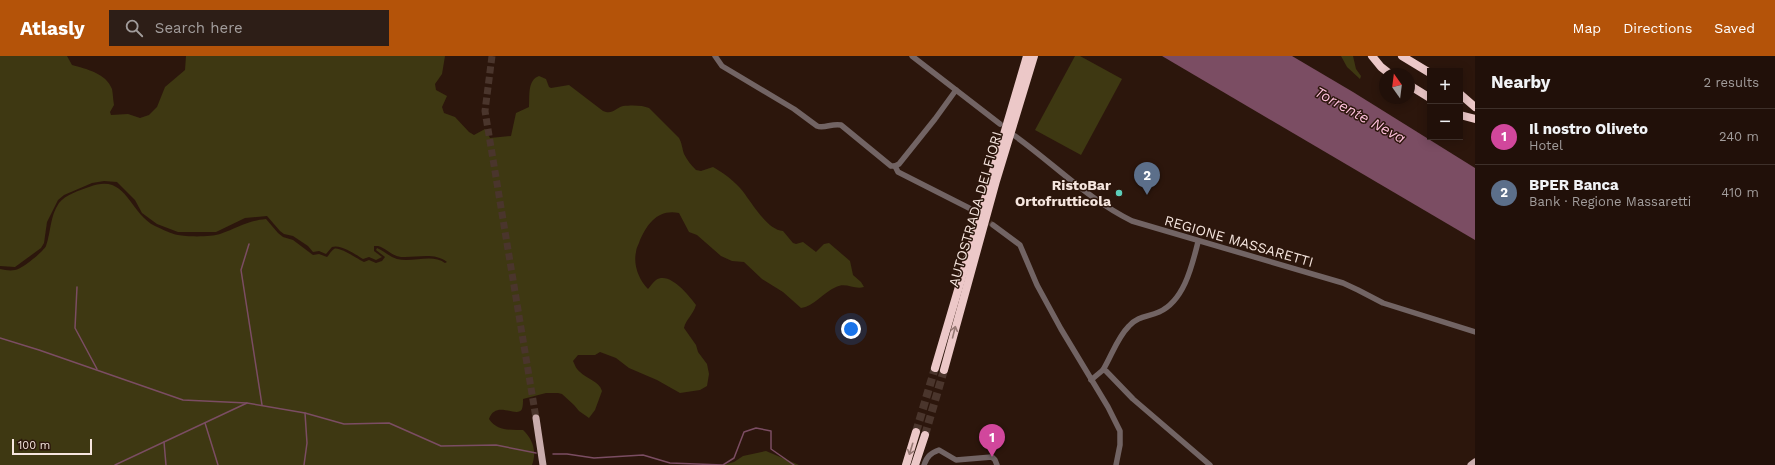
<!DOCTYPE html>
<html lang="en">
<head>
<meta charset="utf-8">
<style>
	:root { --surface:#211009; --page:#2d1e17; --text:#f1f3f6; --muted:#a29d9c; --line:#3e302a; --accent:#b45309 }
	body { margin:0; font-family:"Work Sans",sans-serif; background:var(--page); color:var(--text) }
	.controls { position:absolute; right:12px; top:12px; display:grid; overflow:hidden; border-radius:0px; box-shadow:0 2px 10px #0003 }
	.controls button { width:36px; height:36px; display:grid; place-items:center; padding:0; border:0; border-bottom:1px solid var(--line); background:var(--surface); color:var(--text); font:20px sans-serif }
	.compass { position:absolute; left:1379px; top:12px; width:36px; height:36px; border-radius:50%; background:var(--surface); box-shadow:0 2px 10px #0003; rotate:346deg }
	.scale { position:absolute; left:12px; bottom:10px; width:80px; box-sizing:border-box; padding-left:4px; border:2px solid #f6e6df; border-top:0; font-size:11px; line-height:14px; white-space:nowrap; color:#f6e6df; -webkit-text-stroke:3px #2c160c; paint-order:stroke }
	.you { position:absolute; left:851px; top:273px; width:14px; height:14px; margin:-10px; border:3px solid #fff; border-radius:50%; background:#1a73e8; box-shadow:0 0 0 6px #1a73e833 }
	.badge { display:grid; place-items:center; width:26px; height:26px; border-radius:50%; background:var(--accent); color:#fff; font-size:13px; font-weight:700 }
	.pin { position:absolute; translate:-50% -33px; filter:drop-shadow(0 1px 2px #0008) }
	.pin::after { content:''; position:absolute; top:21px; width:14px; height:12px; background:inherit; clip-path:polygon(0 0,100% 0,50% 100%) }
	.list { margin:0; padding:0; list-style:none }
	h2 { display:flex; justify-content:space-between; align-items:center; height:52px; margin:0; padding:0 16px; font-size:17px }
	h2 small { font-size:13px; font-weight:400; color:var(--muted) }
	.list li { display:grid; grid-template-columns:26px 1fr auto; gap:12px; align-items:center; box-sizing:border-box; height:56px; padding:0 16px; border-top:1px solid var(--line) }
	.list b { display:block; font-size:15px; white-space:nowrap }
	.list p { margin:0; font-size:13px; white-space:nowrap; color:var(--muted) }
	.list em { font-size:13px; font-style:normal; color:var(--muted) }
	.icon { flex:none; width:22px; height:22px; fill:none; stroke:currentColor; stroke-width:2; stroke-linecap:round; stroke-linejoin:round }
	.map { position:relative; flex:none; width:1475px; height:409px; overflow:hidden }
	header { display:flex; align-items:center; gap:24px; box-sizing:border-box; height:56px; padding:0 20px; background:var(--accent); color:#fff }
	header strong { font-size:19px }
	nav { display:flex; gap:22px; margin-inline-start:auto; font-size:14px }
	.search { width:280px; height:36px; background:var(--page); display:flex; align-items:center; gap:10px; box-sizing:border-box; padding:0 14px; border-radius:0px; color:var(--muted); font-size:15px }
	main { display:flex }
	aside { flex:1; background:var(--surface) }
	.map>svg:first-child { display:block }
</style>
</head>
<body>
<header>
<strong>Atlasly</strong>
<div class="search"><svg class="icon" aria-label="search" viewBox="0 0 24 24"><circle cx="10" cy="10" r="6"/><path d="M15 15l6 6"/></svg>Search here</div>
<nav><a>Map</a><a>Directions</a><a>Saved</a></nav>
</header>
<main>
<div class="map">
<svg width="1475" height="409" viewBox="0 0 1475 409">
	<rect width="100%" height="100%" fill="#2c160c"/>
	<g fill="#3e3812">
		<path d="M0 0H67L72 9C86 13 106 17 112 33 113 38 113 44 114 49L110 56 111 59 128 58 140 62 149 59 157 51 165 31 185 14 186 0H445L442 18 435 28 436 34 447 40 442 51 444 57 455 61 469 76 474 79 485 73 490 82 511 80 516 57 529 51C530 41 527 24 539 20L546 23 549 31 551 32 569 29 603 55C613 59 615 52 623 50 631 49 643 49 649 52L679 82C682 87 682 92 684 98 687 104 691 109 696 114L701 115 713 111C722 116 732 123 740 132 750 143 766 174 783 175L793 187 796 188 803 186 816 196 824 188 829 187 850 205 853 219 861 226 864 231C854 234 846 226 836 231 824 236 813 251 801 252L783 236 762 223 744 206 732 205 721 200 697 179 689 176 679 157C658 153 648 167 640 184 639 188 636 192 636 196 633 209 639 224 648 233 650 231 653 226 656 224 670 215 689 240 696 249 693 259 686 263 684 272L696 289 698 296 707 308 709 318 707 330 700 334 680 337 657 324 629 312 616 302 600 296 595 299H578L573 305C575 309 576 313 580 316 587 323 599 325 602 335L595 354 589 362 579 355 574 349 562 338 558 337H546L523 343C523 346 523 350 522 353 517 363 496 343 489 363 497 375 510 374 523 374 533 383 537 396 532 409H0V213C5 214 10 215 15 214 22 213 43 196 46 190 51 175 50 160 59 147 65 139 80 134 89 131 127 116 128 156 155 170 162 173 171 178 178 179 187 181 212 181 220 178 238 172 246 165 266 163L278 177 283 181 293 184 313 199 319 198 327 201C329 199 331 195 334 193 339 190 359 204 364 206L369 204 376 207 382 205 385 201 376 194 377 192C384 195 390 201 397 203 413 207 432 197 445 207L447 206C434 196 417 202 401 201 392 200 386 192 378 190H374V195L382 201 376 204 369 201 363 203C355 198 341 188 332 191L326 198 319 195 313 196 308 190 293 180 284 178 280 175 267 160 245 162 216 176H178L157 168 142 157 135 144 117 126 104 125 92 127 64 139 58 144 47 166 44 187 41 192 15 211 0 210Z"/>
		<polygon points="1075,0 1080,0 1122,23 1081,99 1035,74"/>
		<polygon points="1341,0 1353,0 1356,13 1361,20 1360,23 1347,11"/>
		<polygon points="766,395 799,409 723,409 734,406 743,400"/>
	</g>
	<polygon fill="#7b4d63" points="1162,0 1292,0 1353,36 1475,112 1475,184"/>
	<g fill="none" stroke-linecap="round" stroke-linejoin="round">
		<g stroke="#7b4d63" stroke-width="1.5">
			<polyline points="249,188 241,214 262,349"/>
			<polyline points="77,231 75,272 97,313"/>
			<polyline points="0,282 39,294 183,344 247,347 305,357 344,368 389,367 441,390 496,389 536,397"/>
			<polyline points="205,367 218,409"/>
			<polyline points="164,386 166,409"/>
			<polyline points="553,398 567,398 594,402 643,399 670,407 723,409 734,402 744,376 756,372 771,375 771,393 794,409"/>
			<polyline points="115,409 247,347"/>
			<polyline points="304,409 307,387 305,357"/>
		</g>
		<polyline stroke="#4a352c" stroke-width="5.5" stroke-dasharray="5.5 3" stroke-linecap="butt" points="969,152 993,169"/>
		<polyline stroke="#4a352c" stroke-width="7" stroke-dasharray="7 3.5" stroke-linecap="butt" points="492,0 485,55 536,362"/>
		<g stroke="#4a352c" stroke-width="8" stroke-dasharray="8 4" stroke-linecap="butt">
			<polyline points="916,376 935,312"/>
			<polyline points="925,379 944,314"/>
		</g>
		<g stroke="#726464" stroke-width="5.5">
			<path d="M715 0 722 10 794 53 817 70C824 73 832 67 841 69L891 110H895L899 108 935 63 956 34"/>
			<polyline points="912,0 1000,68"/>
			<path d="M1015 80C1054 108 1089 144 1132 165L1343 227 1358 234 1383 247 1475 276"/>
			<polyline points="895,110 898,116 969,152"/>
			<polyline points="993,169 1020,189 1037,229 1061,273 1108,351 1120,375 1120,389 1116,409"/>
			<path d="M1103 314C1112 299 1117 282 1129 270 1138 260 1148 261 1159 256 1184 245 1192 210 1198 186"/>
			<polyline points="1091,324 1103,314 1106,315 1133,343 1210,409"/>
			<path d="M924 409C927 400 931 397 939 394L956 404 992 401 995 404 997 409"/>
		</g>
		<g stroke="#c9acac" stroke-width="7">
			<polyline points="536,362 543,409"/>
			<polyline points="1471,409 1475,406"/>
		</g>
		<g stroke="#ecc8c8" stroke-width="8">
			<polyline points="1372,0 1381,11 1390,18"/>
			<polyline points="1402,0 1430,17"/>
			<polyline points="1409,29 1430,42"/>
			<polyline points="1460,38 1475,51"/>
			<polyline points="1460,59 1475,63"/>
			<polyline points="935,312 1027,0"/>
			<polyline points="944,314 996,125 1034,0"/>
			<polyline points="906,409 916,376"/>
			<polyline points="915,409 925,379"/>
		</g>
	</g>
	<defs><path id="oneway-shaft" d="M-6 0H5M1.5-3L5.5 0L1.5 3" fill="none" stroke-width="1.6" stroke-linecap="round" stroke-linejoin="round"/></defs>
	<g stroke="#967873">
		<use href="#oneway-shaft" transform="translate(954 276) rotate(-76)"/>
		<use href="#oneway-shaft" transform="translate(911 393) rotate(107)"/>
	</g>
	<circle fill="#5cceba" stroke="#2c160c" stroke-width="1.5" cx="1119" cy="137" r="4"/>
	<g text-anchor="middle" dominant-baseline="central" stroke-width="3" stroke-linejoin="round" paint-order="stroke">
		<g font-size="14" font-weight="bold" fill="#f6e6df" stroke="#2c160c" text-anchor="end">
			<text x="1111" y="129">RistoBar<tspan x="1111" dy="16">Ortofrutticola</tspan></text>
		</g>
		<g font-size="14" fill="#f6e6df" stroke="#2c160c">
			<text transform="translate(975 153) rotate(-74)">AUTOSTRADA DEI FIORI</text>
			<text transform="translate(1239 185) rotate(16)">REGIONE MASSARETTI</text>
		</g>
		<g font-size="15" font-style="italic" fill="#fdbfdb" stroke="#2c160c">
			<text transform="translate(1360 59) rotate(29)">Torrente Neva</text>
		</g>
	</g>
</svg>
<div class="controls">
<button>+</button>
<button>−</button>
</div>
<svg class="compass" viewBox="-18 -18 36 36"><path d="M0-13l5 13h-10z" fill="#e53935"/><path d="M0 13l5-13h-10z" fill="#a29d9c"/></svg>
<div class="scale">100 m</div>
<div class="you"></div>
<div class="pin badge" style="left:992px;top:401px;background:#d1479c">1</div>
<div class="pin badge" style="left:1147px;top:139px;background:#5c6f8a">2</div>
</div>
<aside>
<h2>Nearby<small>2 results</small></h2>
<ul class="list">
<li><span class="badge" style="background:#d1479c">1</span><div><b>Il nostro Oliveto</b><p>Hotel</p></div><em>240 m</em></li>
<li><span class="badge" style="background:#5c6f8a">2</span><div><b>BPER Banca</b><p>Bank · Regione Massaretti</p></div><em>410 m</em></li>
</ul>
</aside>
</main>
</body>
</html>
